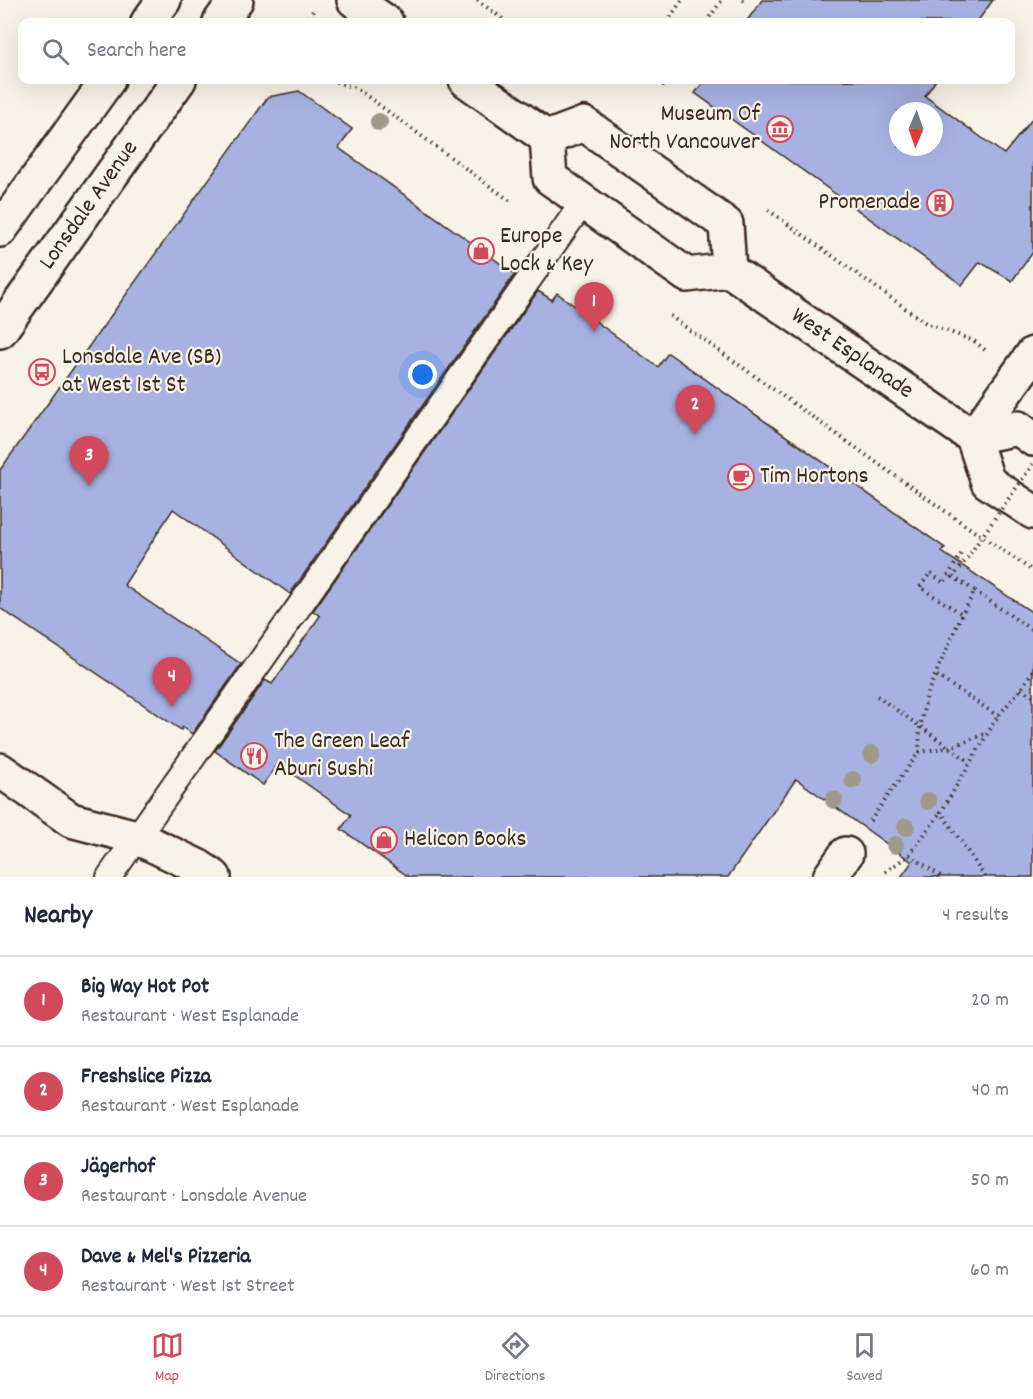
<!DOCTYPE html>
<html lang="en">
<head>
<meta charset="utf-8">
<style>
	:root { --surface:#fff; --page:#f6f6f7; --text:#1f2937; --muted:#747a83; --line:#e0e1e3; --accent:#d1495b }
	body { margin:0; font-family:Dekko,sans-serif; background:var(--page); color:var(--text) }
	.compass { position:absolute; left:889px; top:102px; width:54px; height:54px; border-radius:50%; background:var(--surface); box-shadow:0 6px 24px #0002; rotate:182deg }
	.you { position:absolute; left:423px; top:375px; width:21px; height:21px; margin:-15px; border:4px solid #fff; border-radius:50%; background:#1a73e8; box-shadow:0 0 0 9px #1a73e833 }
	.badge { display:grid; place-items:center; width:39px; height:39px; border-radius:50%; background:var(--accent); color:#fff; font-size:20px; font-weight:700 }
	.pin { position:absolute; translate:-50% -50px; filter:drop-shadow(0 2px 3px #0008) }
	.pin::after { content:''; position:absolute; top:32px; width:21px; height:18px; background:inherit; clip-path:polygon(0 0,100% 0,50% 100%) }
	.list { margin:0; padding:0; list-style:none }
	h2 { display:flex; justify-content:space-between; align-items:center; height:78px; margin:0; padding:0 24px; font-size:26px }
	h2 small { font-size:20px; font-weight:400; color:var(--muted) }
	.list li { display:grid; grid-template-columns:39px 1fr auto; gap:18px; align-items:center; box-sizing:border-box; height:90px; padding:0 24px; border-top:2px solid var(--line) }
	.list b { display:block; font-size:22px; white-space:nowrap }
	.list p { margin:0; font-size:20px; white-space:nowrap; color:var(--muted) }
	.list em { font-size:20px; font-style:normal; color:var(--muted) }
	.icon { flex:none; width:33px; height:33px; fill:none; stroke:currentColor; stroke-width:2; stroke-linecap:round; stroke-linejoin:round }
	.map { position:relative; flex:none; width:1033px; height:877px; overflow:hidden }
	.search { position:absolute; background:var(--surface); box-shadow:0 6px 24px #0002; left:18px; right:18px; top:18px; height:66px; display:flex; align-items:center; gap:15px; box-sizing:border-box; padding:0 21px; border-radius:12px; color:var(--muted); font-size:22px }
	.sheet { height:438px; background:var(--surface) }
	nav { display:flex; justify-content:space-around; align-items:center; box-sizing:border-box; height:84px; border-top:2px solid var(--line); background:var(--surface); font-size:16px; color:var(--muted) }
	nav a { display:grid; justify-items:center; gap:3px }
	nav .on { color:var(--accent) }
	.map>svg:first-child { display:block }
</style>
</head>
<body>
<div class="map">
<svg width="1033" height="877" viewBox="0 0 1033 877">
	<rect width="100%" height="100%" fill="#f7f3e8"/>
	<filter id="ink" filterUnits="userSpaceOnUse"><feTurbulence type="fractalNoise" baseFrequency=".0167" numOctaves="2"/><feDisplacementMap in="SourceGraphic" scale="12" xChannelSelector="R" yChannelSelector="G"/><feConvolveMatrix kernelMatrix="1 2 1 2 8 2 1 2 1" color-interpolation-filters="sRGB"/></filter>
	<g filter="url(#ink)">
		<g fill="#a7b2e2" stroke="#3b2a1e" stroke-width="1.5" fill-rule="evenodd">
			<polygon points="762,0 993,0 977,22 746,22"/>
			<path d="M705 80H936L925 96 1004 154 1033 118V252L1012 281 980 262 962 285 695 93ZM898 111H934V147H898Z"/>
			<polygon points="299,91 352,129 339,148 515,274 290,594 173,509 124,585 241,664 192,734 183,727 181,730 0,608 0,470 268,97"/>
			<polygon points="538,291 552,300 557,293 658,367 668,353 945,548 942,552 1033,613 1033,877 901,877 912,862 796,779 728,877 409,877 341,829 351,815 278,764 263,785 215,751 265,680 272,684 320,616 313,611"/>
		</g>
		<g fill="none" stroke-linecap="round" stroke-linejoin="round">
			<defs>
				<polyline id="lane" points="109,877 584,201"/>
				<g id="street">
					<polyline points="973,437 1033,354"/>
					<polyline points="0,770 71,820 136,837 199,867 214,877"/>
					<polyline points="830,877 846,854"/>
				</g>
				<g id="secondary">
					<polyline points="354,0 386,22"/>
					<polyline points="148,22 164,0"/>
					<polyline points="220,22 236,0"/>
					<polyline points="466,80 547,138"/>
					<path id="s1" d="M547 138 550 178 687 275 729 270 973 437 988 482 1033 512"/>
					<polyline points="547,138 584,124 726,224 729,270"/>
					<polyline points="0,230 108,80"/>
					<path id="s2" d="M0 331 179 80"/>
					<polyline points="973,437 1018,428 1033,439"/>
				</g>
			</defs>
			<use href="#lane" stroke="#3b2a1e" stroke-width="28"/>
			<use href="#street" stroke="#3b2a1e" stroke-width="38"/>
			<use href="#secondary" stroke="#3b2a1e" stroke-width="38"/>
			<g stroke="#3b2a1e" stroke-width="4" stroke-dasharray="1.5 4.5" stroke-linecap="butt">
				<polyline points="477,0 507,22"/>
				<polyline points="742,0 745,0"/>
				<polyline points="305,22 313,11"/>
				<polyline points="667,22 682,0"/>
				<polyline points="706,22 722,0"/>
				<polyline points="330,80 356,88 513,203"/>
				<polyline points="662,86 667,80"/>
				<polyline points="768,210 926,323 974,341 985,350"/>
				<polyline points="670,316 962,523 1033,571"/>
				<polyline points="794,442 797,437"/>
				<polyline points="961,554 944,583 930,573 920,587 962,614"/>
				<polyline points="975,591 1033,631"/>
				<polyline points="937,676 998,716"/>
				<polyline points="1021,689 1033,696"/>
				<polyline points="877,696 970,762"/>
				<polyline points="919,752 950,747 988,733"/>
				<polyline points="870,821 919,752 920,726 927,694 962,614 975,591 953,577 960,568"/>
				<polyline points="909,855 942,877"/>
				<polyline points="885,872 909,855 941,812"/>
				<polyline points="985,877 941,812 998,716 1021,689 1033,670"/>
			</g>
			<use href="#lane" stroke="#f7f3e8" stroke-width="24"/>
			<use href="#street" stroke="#f7f3e8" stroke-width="33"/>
			<use href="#secondary" stroke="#f7f3e8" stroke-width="33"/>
			<polyline stroke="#3b2a1e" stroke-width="4" stroke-dasharray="1.5 4.5" stroke-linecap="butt" points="960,568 1033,464"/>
		</g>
		<g fill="#9e9988">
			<circle cx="379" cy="122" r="9"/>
			<circle cx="872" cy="754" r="9"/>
			<circle cx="853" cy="780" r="9"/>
			<circle cx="834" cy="800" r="9"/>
			<circle cx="928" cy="801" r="9"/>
			<circle cx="906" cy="827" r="9"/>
			<circle cx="895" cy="845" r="9"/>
		</g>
	</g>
	<defs>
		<symbol id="museum-ring" viewBox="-11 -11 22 22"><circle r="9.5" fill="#f7f3e8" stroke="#d1495b" stroke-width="1.5"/><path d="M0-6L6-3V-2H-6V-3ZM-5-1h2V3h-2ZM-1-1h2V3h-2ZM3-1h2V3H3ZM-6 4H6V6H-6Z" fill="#d1495b"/></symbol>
		<symbol id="building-ring" viewBox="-11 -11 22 22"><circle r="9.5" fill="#f7f3e8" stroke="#d1495b" stroke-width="1.5"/><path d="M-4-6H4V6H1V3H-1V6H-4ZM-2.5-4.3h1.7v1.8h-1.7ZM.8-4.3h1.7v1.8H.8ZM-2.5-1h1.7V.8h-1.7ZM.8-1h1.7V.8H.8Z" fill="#d1495b"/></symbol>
		<symbol id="shop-ring" viewBox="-11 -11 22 22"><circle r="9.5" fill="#f7f3e8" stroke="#d1495b" stroke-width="1.5"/><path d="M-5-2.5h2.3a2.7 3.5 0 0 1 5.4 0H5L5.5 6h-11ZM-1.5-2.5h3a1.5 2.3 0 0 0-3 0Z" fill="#d1495b"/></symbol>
		<symbol id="bus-ring" viewBox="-11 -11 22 22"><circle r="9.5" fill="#f7f3e8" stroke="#d1495b" stroke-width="1.5"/><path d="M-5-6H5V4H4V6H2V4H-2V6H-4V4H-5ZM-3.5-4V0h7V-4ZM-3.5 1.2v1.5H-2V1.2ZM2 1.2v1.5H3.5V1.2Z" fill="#d1495b"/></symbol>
		<symbol id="cafe-ring" viewBox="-11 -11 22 22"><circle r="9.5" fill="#f7f3e8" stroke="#d1495b" stroke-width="1.5"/><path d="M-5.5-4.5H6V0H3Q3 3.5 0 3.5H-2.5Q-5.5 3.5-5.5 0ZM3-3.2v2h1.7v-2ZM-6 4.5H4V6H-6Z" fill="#d1495b"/></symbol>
		<symbol id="restaurant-ring" viewBox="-11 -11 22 22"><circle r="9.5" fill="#f7f3e8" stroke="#d1495b" stroke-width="1.5"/><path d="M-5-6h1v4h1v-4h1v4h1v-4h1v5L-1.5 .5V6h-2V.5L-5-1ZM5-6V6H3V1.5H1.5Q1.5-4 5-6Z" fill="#d1495b"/></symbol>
	</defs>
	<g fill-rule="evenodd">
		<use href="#museum-ring" x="765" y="114" width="30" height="30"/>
		<use href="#building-ring" x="925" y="188" width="30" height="30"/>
		<use href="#shop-ring" x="466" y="236" width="30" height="30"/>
		<use href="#bus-ring" x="27" y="357" width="30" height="30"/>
		<use href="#cafe-ring" x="726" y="462" width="30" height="30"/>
		<use href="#restaurant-ring" x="239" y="741" width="30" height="30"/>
		<use href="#shop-ring" x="369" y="825" width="30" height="30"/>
	</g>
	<g text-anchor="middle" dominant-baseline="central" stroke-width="4.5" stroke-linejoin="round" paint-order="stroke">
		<g font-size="24" fill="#3b2a1e" stroke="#f7f3e8" text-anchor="start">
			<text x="760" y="115" text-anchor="end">Museum Of<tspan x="760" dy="28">North Vancouver</tspan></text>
			<text x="920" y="203" text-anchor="end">Promenade</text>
			<text x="500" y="237">Europe<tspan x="500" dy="28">Lock &amp; Key</tspan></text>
			<text x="62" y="358">Lonsdale Ave (SB)<tspan x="62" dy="28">at West 1st St</tspan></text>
			<text x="760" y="477">Tim Hortons</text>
			<text x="274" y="742">The Green Leaf<tspan x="274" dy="28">Aburi Sushi</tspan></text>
			<text x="404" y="840">Helicon Books</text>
		</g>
		<g font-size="24" fill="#3b2a1e" stroke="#f7f3e8">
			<text stroke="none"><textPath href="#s2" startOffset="154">Lonsdale Avenue</textPath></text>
			<text stroke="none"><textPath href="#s1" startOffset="399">West Esplanade</textPath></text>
		</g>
	</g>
</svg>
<svg class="compass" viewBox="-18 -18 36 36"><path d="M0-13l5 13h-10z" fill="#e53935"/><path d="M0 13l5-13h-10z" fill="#747a83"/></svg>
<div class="you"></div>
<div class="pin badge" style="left:594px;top:332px">1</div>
<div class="pin badge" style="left:695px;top:435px">2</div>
<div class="pin badge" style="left:89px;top:486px">3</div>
<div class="pin badge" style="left:172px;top:707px">4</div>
<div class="search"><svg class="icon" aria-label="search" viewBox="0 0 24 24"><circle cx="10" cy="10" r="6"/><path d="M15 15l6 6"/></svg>Search here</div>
</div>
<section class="sheet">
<h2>Nearby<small>4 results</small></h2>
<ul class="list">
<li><span class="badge">1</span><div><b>Big Way Hot Pot</b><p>Restaurant · West Esplanade</p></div><em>20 m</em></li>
<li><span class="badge">2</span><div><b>Freshslice Pizza</b><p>Restaurant · West Esplanade</p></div><em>40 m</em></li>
<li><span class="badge">3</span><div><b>Jägerhof</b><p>Restaurant · Lonsdale Avenue</p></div><em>50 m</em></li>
<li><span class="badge">4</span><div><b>Dave &amp; Mel's Pizzeria</b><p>Restaurant · West 1st Street</p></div><em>60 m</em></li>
</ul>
</section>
<nav>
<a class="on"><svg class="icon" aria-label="map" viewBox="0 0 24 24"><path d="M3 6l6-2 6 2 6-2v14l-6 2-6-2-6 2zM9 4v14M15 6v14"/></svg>Map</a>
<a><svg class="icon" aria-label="directions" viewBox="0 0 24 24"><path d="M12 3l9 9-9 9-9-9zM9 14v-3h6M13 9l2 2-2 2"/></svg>Directions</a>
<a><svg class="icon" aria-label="saved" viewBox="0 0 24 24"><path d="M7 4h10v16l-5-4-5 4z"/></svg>Saved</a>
</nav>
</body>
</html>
